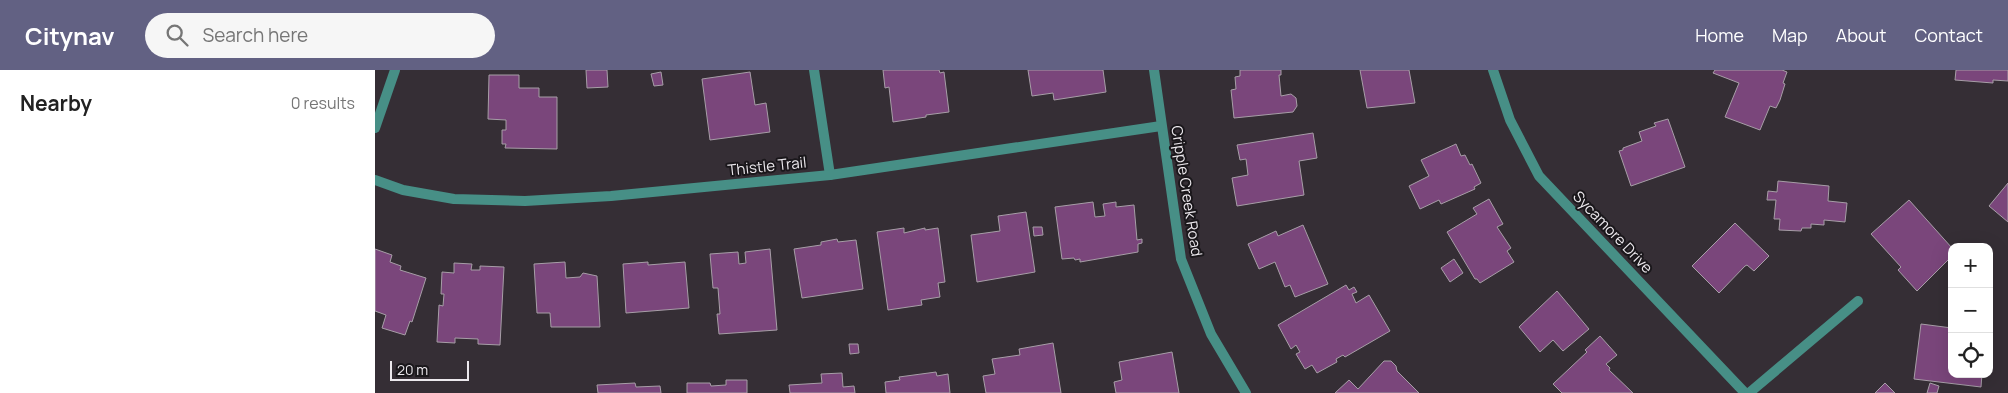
<!DOCTYPE html>
<html lang="en">
<head>
<meta charset="utf-8">
<style>
	:root { --surface:#fff; --page:#f6f6f6; --text:#222; --muted:#767676; --line:#e0e0e0; --accent:#626183 }
	body { margin:0; font-family:Manrope,sans-serif; background:var(--page); color:var(--text) }
	.controls { position:absolute; right:15px; bottom:15px; display:grid; overflow:hidden; border-radius:10px; box-shadow:0 5px 20px #0002 }
	.controls button { width:45px; height:45px; display:grid; place-items:center; padding:0; border:0; border-bottom:1px solid var(--line); background:var(--surface); color:var(--text); font:25px sans-serif }
	.scale { position:absolute; left:15px; bottom:12px; width:79px; box-sizing:border-box; padding-left:5px; border:2px solid #ece8ed; border-top:0; font-size:14px; line-height:18px; white-space:nowrap; color:#ece8ed; -webkit-text-stroke:4px #1a171b; paint-order:stroke }
	.list { margin:0; padding:0; list-style:none }
	h2 { display:flex; justify-content:space-between; align-items:center; height:65px; margin:0; padding:0 20px; font-size:21px }
	h2 small { font-size:16px; font-weight:400; color:var(--muted) }
	.icon { flex:none; width:28px; height:28px; fill:none; stroke:currentColor; stroke-width:2; stroke-linecap:round; stroke-linejoin:round }
	.map { position:relative; flex:none; width:1633px; height:323px; overflow:hidden }
	header { display:flex; align-items:center; gap:30px; box-sizing:border-box; height:70px; padding:0 25px; background:var(--accent); color:#fff }
	header strong { font-size:24px }
	nav { display:flex; gap:28px; margin-inline-start:auto; font-size:18px }
	.search { width:350px; height:45px; background:var(--page); display:flex; align-items:center; gap:12px; box-sizing:border-box; padding:0 18px; border-radius:28px; color:var(--muted); font-size:19px }
	main { display:flex }
	aside { flex:1; background:var(--surface) }
	.map>svg:first-child { display:block }
</style>
</head>
<body>
<header>
<strong>Citynav</strong>
<div class="search"><svg class="icon" aria-label="search" viewBox="0 0 24 24"><circle cx="10" cy="10" r="6"/><path d="M15 15l6 6"/></svg>Search here</div>
<nav><a>Home</a><a>Map</a><a>About</a><a>Contact</a></nav>
</header>
<main>
<aside>
<h2>Nearby<small>0 results</small></h2>
<ul class="list">
</ul>
</aside>
<div class="map">
<svg width="1633" height="323" viewBox="0 0 1633 323">
	<rect width="100%" height="100%" fill="#352e35"/>
	<g fill="#7a467b" stroke="#a79ea7">
		<polygon points="211,0 232,0 233,17 212,18"/>
		<polygon points="508,0 564,0 565,3 569,2 574,42 551,45 551,47 518,52 514,17 510,18"/>
		<polygon points="653,0 728,0 731,22 679,30 678,23 657,26"/>
		<polygon points="865,0 906,0 906,5 904,5 906,26 916,24 921,28 922,36 918,42 859,48 856,20 861,19 860,7 865,6"/>
		<polygon points="985,0 1034,0 1040,33 992,38"/>
		<polygon points="1340,0 1407,0 1412,2 1408,13 1410,14 1405,30 1401,38 1395,36 1385,60 1350,47 1364,13 1338,3"/>
		<polygon points="1581,0 1633,0 1633,11 1618,10 1618,13 1580,10"/>
		<polygon points="286,2 288,15 279,16 276,4"/>
		<polygon points="375,2 380,35 391,33 395,62 335,70 327,9"/>
		<polygon points="114,5 144,5 144,18 164,18 164,27 182,27 182,79 130,78 131,74 127,74 127,60 131,60 131,50 113,49"/>
		<polygon points="1293,49 1310,97 1256,116 1244,81 1248,80 1248,78 1267,71 1264,62 1281,56 1279,53"/>
		<polygon points="938,63 942,88 924,91 929,125 862,136 857,108 873,105 871,89 865,90 862,75"/>
		<polygon points="1081,74 1086,86 1090,85 1095,95 1097,94 1106,113 1099,117 1100,119 1066,134 1064,130 1045,139 1034,116 1054,106 1046,90"/>
		<polygon points="1403,111 1454,116 1453,131 1472,133 1470,152 1449,150 1449,155 1436,154 1436,158 1427,158 1426,161 1404,160 1405,149 1399,149 1401,130 1392,130 1393,121 1402,122"/>
		<polygon points="1633,113 1633,152 1614,136"/>
		<polygon points="1114,129 1128,154 1122,157 1136,178 1132,181 1139,192 1105,213 1102,209 1100,209 1072,162 1102,144 1098,138"/>
		<polygon points="1534,130 1577,178 1577,186 1542,221 1523,200 1526,197 1496,164"/>
		<polygon points="718,132 720,147 730,146 728,134 741,132 741,137 759,135 762,170 767,169 767,173 763,174 763,182 705,192 705,189 700,190 699,188 687,189 680,137"/>
		<polygon points="651,142 660,202 602,212 596,165 625,161 623,146"/>
		<polygon points="1360,153 1394,186 1379,201 1372,195 1370,196 1344,223 1317,196"/>
		<polygon points="928,155 953,214 920,227 915,215 910,217 900,192 884,199 873,174 901,161 903,166"/>
		<polygon points="658,157 667,157 668,165 659,166"/>
		<polygon points="529,158 529,163 550,158 550,160 563,158 570,212 563,213 565,227 546,230 547,235 513,240 502,162"/>
		<polygon points="462,169 463,172 481,170 488,219 427,228 419,179 446,175 446,172"/>
		<polygon points="0,179 17,185 15,192 26,196 25,200 51,208 37,252 35,251 30,265 7,258 11,245 0,241"/>
		<polygon points="395,179 402,260 344,264 342,244 345,244 343,218 338,218 335,184 363,182 364,194 371,193 370,182"/>
		<polygon points="1079,189 1088,203 1075,212 1066,198"/>
		<polygon points="190,192 191,208 205,207 208,203 222,206 225,257 176,257 175,243 162,243 159,194"/>
		<polygon points="273,192 273,195 310,192 314,238 251,243 248,194"/>
		<polygon points="79,193 97,194 96,200 105,200 105,196 129,197 125,275 103,274 103,269 80,268 80,273 62,272 64,235 68,236 69,224 66,224 67,202 79,203"/>
		<polygon points="971,215 974,220 979,217 982,222 977,224 981,233 994,225 1015,261 970,287 968,285 961,289 962,292 942,303 937,295 930,299 921,284 925,282 921,275 916,279 903,255"/>
		<polygon points="1182,221 1214,259 1188,281 1178,270 1165,282 1144,257"/>
		<polygon points="1546,254 1577,258 1577,304 1607,304 1606,317 1539,309"/>
		<polygon points="1225,266 1242,285 1231,294 1235,298 1234,300 1258,323 1187,323 1178,314 1212,282 1210,280"/>
		<polygon points="678,273 686,323 611,323 608,306 620,304 617,289 645,285 644,279"/>
		<polygon points="474,274 483,274 484,283 475,284"/>
		<polygon points="797,282 804,323 741,323 739,312 747,310 744,292"/>
		<polygon points="1009,291 1016,291 1021,296 1022,301 1044,323 960,323 974,310 983,319"/>
		<polygon points="561,302 562,306 573,304 575,323 511,323 510,312 525,310 524,307"/>
		<polygon points="467,303 468,317 479,316 480,323 415,323 414,315 447,313 446,304"/>
		<polygon points="351,310 372,310 372,323 312,323 312,313 335,313 336,316 351,315"/>
		<polygon points="260,313 261,317 285,316 286,323 223,323 222,315"/>
		<polygon points="1510,313 1520,323 1500,323"/>
		<polygon points="1555,313 1564,316 1562,323 1552,323"/>
	</g>
	<g fill="none" stroke-linecap="round" stroke-linejoin="round">
		<g stroke="#478f86" stroke-width="10">
			<polyline points="439,0 455,105"/>
			<polyline points="779,0 806,189 836,264 871,323"/>
			<polyline points="1118,0 1135,50 1164,106 1370,323"/>
			<polyline points="0,58 20,0"/>
			<polyline points="0,110 28,120 79,129 150,131 236,126 455,105 786,56"/>
			<polyline points="1374,323 1483,231"/>
		</g>
	</g>
	<g text-anchor="middle" dominant-baseline="central" stroke-width="4" stroke-linejoin="round" paint-order="stroke">
		<g font-size="15" fill="#ece8ed" stroke="#1a171b">
			<text transform="translate(392 96) rotate(-6)">Thistle Trail</text>
			<text transform="translate(812 121) rotate(81)">Cripple Creek Road</text>
			<text transform="translate(1238 162) rotate(46)">Sycamore Drive</text>
		</g>
	</g>
</svg>
<div class="controls">
<button>+</button>
<button>−</button>
<button><svg class="icon" aria-label="locate" viewBox="0 0 24 24"><circle cx="12" cy="12" r="6"/><path d="M12 2v4M12 18v4M2 12h4M18 12h4"/></svg></button>
</div>
<div class="scale">20 m</div>
</div>
</main>
</body>
</html>
